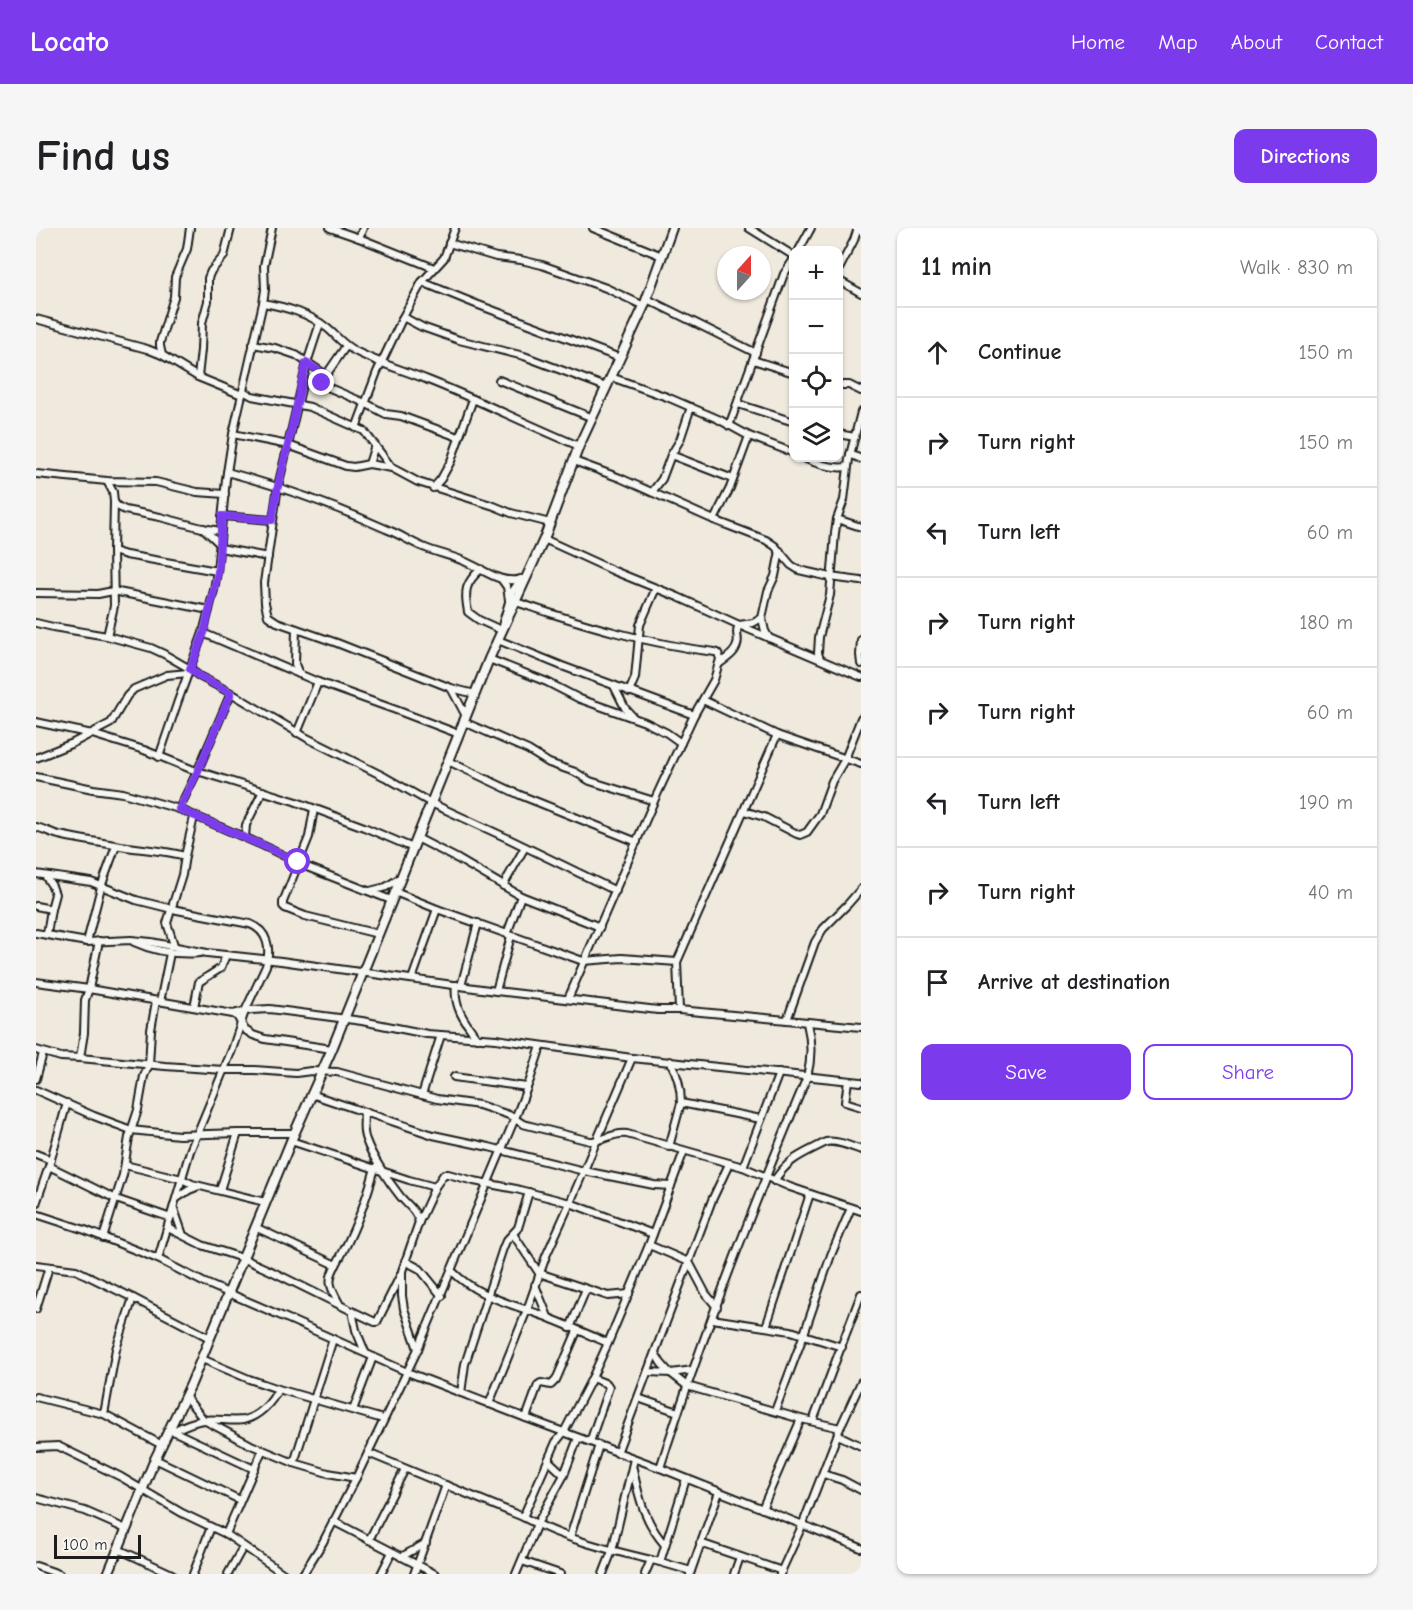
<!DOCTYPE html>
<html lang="en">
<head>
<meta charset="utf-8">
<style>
	:root { --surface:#fff; --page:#f6f6f6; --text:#202124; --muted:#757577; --line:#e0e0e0; --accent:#7c3aed }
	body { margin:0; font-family:"Comic Neue",sans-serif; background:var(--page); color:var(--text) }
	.controls { position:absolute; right:18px; top:18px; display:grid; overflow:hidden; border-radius:12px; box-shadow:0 2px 4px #0004 }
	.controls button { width:54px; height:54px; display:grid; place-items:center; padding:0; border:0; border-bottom:2px solid var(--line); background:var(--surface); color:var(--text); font:30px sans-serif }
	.compass { position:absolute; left:681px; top:18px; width:54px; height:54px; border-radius:50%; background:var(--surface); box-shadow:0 2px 4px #0004; rotate:21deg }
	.scale { position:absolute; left:18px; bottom:15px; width:87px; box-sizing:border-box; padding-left:6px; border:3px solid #1c1c1c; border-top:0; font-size:16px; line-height:21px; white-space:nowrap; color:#1c1c1c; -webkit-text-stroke:4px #f6f6f2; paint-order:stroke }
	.stop { position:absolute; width:18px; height:18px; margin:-14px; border:4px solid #7c3aed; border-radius:50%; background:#fff }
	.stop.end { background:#7c3aed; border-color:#fff; box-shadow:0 2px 6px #0008 }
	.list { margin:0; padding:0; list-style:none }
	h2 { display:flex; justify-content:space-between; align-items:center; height:78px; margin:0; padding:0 24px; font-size:26px }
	h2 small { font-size:20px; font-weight:400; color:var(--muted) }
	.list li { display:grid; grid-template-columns:39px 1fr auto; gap:18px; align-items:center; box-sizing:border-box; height:90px; padding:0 24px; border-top:2px solid var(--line) }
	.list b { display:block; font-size:22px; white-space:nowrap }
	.list em { font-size:20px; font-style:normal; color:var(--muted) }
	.actions { display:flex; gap:12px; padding:18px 24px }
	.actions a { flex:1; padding:14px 0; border:2px solid var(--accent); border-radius:12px; text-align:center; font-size:21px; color:var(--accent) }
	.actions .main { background:var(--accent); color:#fff }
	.icon { flex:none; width:33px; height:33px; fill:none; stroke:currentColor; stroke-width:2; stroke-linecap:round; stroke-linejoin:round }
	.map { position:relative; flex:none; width:825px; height:1346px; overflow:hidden; border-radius:12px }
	header { display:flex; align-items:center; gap:36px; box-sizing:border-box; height:84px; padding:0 30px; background:var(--accent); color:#fff }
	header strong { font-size:28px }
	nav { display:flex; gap:33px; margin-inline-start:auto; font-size:21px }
	.intro { display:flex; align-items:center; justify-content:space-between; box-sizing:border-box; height:144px; padding:0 36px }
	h1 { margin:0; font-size:42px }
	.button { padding:15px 27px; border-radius:12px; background:var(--accent); color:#fff; font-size:21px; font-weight:700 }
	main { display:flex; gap:36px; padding:0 36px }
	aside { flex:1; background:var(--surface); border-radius:12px; box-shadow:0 2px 4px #0004 }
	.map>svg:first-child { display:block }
</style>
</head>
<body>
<header>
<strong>Locato</strong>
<nav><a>Home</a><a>Map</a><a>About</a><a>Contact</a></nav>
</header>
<div class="intro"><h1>Find us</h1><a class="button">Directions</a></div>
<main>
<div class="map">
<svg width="825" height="1346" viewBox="0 0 825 1346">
	<rect width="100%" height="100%" fill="#f0eade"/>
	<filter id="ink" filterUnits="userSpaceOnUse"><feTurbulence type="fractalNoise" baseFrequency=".0167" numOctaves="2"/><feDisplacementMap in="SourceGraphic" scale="12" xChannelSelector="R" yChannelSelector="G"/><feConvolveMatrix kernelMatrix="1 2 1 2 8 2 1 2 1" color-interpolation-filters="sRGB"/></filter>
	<g filter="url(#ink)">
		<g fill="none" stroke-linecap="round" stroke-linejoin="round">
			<defs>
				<g id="minor">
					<polyline points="294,0 323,10 398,40"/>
					<polyline points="557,0 626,28"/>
					<polyline points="713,0 758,28"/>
					<polyline points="323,10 327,0"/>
					<polyline points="413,15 460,29 485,32 506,37 570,60 608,78"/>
					<polyline points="763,22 775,0"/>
					<polyline points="802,43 818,12 822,0"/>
					<polyline points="802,52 825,65"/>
					<polyline points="386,54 440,76 584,130"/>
					<polyline points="611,71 720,125"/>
					<path d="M227 75C249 79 273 85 291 100 301 108 307 117 319 123 342 135 367 142 392 152 443 172 492 197 543 218"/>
					<polyline points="367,89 386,99 423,112 488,128 570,159"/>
					<polyline points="0,91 111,121 126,127 162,149 206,167"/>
					<polyline points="284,95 271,135 252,217 242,258 228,355 229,375 232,388 241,394 301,415 415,460 439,466"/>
					<polyline points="217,116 239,120 260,127 290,147"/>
					<polyline points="310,118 286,153 286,155 289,158 329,175 350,186 365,188 422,209"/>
					<polyline points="126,127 124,118 124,114 138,69 139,49 151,21 154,0"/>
					<polyline points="717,132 758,145"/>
					<polyline points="162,149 165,122 166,95 172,73 172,50 175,43 188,28 195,0"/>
					<polyline points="575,149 631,169 682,191 713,208 758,225"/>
					<polyline points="463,152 557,190"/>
					<polyline points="802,157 813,157 825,163"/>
					<polyline points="207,163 216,168 274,179 328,203 356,240 382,254 458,278 475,285 514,295"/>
					<polyline points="702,176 758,194"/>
					<polyline points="693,198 748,46 758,31"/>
					<polyline points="320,200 341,144 367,89 386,54 408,30 419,0"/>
					<polyline points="197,206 252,217 310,238 318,239 333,236 356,240"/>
					<polyline points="802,206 819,209"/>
					<polyline points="814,226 825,231"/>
					<polyline points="635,227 697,251"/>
					<path d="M767 230C781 236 796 241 811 239"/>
					<polyline points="538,233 584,250 678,292 730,312 739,318 755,337 763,342 794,349 825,353"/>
					<polyline points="333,236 339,217"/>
					<path d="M191 244C246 259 299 278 350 301 363 306 375 314 387 319 401 325 417 328 430 334 448 342 466 357 485 351"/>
					<polyline points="0,246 71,253 120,254 161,264 189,266"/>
					<polyline points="397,260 405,251 415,233 437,171"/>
					<polyline points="616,264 626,251 635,227 644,212 655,179"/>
					<polyline points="78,274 81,278 89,282 124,289 166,300 185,303"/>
					<polyline points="186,288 236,292"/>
					<polyline points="801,291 825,299"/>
					<polyline points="678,292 694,260 713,208"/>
					<polyline points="167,300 184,316"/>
					<polyline points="508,311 578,343 642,369 712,401 825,449"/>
					<polyline points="184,320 232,329"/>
					<polyline points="77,323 90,327 181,343"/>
					<path d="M445 341C429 355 428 363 432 384L443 392 465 402"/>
					<polyline points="466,352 471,359 473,372"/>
					<polyline points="0,365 62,366 77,363 173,382"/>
					<path d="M480 374C546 396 611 416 679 424L682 425 684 431 678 452 658 487 618 573 532 771"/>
					<polyline points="467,394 476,364 485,351"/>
					<polyline points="0,395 17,399 71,408 115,420 128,426 154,441 163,448 195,465 271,510 349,549 395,575 471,610 580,663"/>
					<polyline points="260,401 259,436 263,446"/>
					<polyline points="167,405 282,454 360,482 423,506"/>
					<polyline points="71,408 78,378 77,323 78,274 77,264 71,253"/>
					<polyline points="733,410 729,403 726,390 732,363 739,348 744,323"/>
					<polyline points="462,412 526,438 658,487"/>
					<polyline points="825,412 824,427 825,436"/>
					<polyline points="453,431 511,454 544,471 609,494 631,505 645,515"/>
					<polyline points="784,431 782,425 783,409 794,367 799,305 801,291 808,272 813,231 825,184"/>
					<path d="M683 436C689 431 699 426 701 417 704 409 698 406 703 397L717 395 726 390"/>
					<polyline points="578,458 589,480 597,489"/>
					<polyline points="415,460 430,488"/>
					<polyline points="593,464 599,450 604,397 620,360"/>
					<polyline points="667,472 741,507 825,536"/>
					<polyline points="0,494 56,506 108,522 155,541 258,573 328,599 377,620"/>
					<polyline points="428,494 492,522 513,535 539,544 554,553 618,573"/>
					<polyline points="261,505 282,454"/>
					<polyline points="123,529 142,473 167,405 178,362 181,343 190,251 197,206 227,75 229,62 228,38 236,0"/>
					<polyline points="0,530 37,515 75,495 91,468 98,461 131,447 152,445"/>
					<polyline points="412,533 484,567 601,614"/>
					<polyline points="0,549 57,561 87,565 143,581 228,618 271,639 355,672"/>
					<polyline points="143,581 162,542 195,465"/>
					<polyline points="278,581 273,609 247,674 247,678 249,680 269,688 342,706"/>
					<polyline points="708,583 728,589 761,606 764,607 771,604 784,586 796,553 809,531 825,490"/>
					<path d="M0 599C8 601 15 605 23 607 41 611 60 614 79 617 103 622 126 621 149 628"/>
					<polyline points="209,609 210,597 227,563"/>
					<polyline points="381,610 422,631 485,668 471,706"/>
					<path d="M0 646 55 654 100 672 136 681 214 696C232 703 235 721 230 738L209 783 196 822 154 923 122 1031"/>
					<polyline points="10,649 16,658 19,666 15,681 11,706"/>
					<polyline points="467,658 489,619"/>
					<polyline points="334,663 350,659 364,650"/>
					<polyline points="359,664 401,681 547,733 586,730 641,734 643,782"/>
					<polyline points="485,668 564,699"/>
					<polyline points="0,678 15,681"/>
					<polyline points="0,705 51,714 95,712 115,714 171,725 245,733 460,763 622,782 643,782 825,799"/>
					<polyline points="51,714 65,659 80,618"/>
					<path d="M98 714C120 724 141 727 164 725"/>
					<polyline points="138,717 131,695 146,647 149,628 158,589"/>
					<polyline points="641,734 741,507"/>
					<polyline points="376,751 401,681"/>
					<polyline points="0,754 53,761 197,786 215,782 234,781 326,793 391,806 460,811 596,830 825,854"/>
					<path d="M420 757C417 779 429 794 441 810"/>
					<polyline points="425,758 442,695"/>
					<polyline points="460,763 475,708"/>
					<polyline points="124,774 134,725"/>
					<polyline points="158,779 163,754 185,740 190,727"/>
					<polyline points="197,786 201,788 209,802 217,807 229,811 296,821"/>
					<polyline points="751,792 779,714 787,701 812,676 825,661"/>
					<path d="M0 822 25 829 44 830 129 838 188 842H219L260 845 275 843 301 844 401 871 443 877 473 887 487 896 554 913C567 914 576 904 591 906L707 939 754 959 825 983"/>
					<polyline points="44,830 48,805 49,772 53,761 63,713"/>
					<polyline points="418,849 491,859"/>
					<polyline points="0,851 7,825"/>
					<polyline points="812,853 809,874 825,879"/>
					<polyline points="0,862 58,888 95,902 143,907 202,905 258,905"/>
					<polyline points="275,866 397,907 453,919 548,943 618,957 635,958"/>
					<polyline points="386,867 405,807"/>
					<polyline points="645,875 725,891"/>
					<path d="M328 884C328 894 326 903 330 912 336 929 353 954 364 968 373 979 379 981 383 994"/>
					<polyline points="255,913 373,952 399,959"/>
					<path d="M633 919 645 875C645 859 642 847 634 833"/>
					<polyline points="0,926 15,932"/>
					<polyline points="89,937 146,951 156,956 229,974"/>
					<polyline points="13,938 80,971 135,990"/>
					<polyline points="707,939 743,845"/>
					<path d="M738 953C754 929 766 927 790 914 801 912 814 918 825 922"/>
					<polyline points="184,962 202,905"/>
					<polyline points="141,970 153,962 163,958"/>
					<polyline points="0,976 13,938 31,875"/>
					<polyline points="138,981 147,1007"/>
					<polyline points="0,986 49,1002 122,1031 167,1054 257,1093 371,1144 490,1190 624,1240 825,1320"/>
					<path d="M219 999 300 1037C317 1007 330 973 339 940"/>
					<polyline points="132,1000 166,1017 206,1030 235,1043 316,1083 320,1102 329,1124"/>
					<polyline points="477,1006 503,1045 572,1068 593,1066"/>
					<polyline points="67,1010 87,947 93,909 102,882 108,848 113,837 115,802 120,773"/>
					<polyline points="613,1017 653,1034 670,1066 681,1079"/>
					<polyline points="369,1033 384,1041 406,1068"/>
					<polyline points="0,1037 40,1042 97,1070 174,1110"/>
					<path d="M300 1037C290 1053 295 1060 303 1075"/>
					<path d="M416 1043C443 1070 474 1075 508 1088 529 1096 551 1106 572 1115"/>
					<polyline points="499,1057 512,1089"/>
					<polyline points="0,1081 13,1039"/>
					<polyline points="316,1083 339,1094 341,1094 365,1046"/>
					<polyline points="676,1091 755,1103 806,1119"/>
					<polyline points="730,1099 774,966"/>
					<polyline points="534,1100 550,1061"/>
					<polyline points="382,1121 368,1081 366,1068 366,1043 383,994 399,959 408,946 412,946 438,953 480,961 534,975 617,1006"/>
					<polyline points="619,1125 625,1135 632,1143 651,1158 765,1191 804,1200"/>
					<polyline points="166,1131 213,1151 242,1161 347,1191"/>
					<polyline points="612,1144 635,1145 657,1142"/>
					<polyline points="425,1165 429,1136 467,1020 470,1013 482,1000 493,964"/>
					<polyline points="149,1168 168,1192 215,1217 258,1235 292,1245 320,1250"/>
					<polyline points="0,1169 68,1186 126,1217"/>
					<polyline points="602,1170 642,1184"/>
					<polyline points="453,1176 491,1082 510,1028 534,975 596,830"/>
					<polyline points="317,1182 337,1129"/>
					<polyline points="739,1183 768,1106 795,1027 815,980"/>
					<polyline points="68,1186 80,1121 97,1070"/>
					<polyline points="490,1190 502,1157 505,1155 515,1157 520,1152 541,1103"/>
					<polyline points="777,1193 825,1066"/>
					<path d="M133 1201 137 1203C147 1198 157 1193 168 1192 181 1190 194 1194 207 1192 222 1189 236 1175 242 1161"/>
					<polyline points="137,1203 218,1241"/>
					<polyline points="802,1207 825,1218"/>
					<polyline points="554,1214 573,1159 571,1156 556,1150"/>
					<polyline points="0,1219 22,1218 85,1249 146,1285 190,1306 248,1346"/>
					<path d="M332 1225 487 1289C530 1312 577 1323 624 1334"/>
					<polyline points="581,1225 676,972 693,936"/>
					<polyline points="119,1231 204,1272"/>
					<polyline points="512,1232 528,1247"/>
					<polyline points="258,1235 297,1111"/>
					<path d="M624 1240C666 1108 717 978 771 849 776 830 776 814 771 795"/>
					<path d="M597 1241C603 1271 609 1294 629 1317"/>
					<polyline points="787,1246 806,1252 825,1262"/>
					<polyline points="650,1251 624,1334 655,1343 654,1346"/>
					<polyline points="0,1270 49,1283 90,1301"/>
					<polyline points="726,1281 765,1191"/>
					<polyline points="487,1289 520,1214 528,1204 556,1150 572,1115 613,1017 648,923"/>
					<polyline points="297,1293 399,1346"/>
					<polyline points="190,1306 226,1223"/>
					<polyline points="534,1309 563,1217"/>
					<polyline points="333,1312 369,1241"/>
					<polyline points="664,1315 746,1343"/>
					<polyline points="82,1321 136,1346"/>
					<polyline points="365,1329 390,1315"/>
					<polyline points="486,1333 524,1346"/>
					<polyline points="0,1338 23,1346"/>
					<polyline points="655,1343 683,1264"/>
					<polyline points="157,1346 175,1299"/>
					<polyline points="192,1346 207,1319"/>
					<polyline points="267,1346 287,1314 320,1250 382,1121 482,883 494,852 505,818"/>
					<polyline points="345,1346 356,1324"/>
					<polyline points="378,1346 410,1257"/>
					<polyline points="480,1346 501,1296 528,1247 542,1210"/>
					<polyline points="567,1346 576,1323 598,1231"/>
					<polyline points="609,1346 615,1332"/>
					<polyline points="698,1346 704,1329"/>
					<polyline points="744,1346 766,1298 804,1200 825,1154"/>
				</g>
				<polyline id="tertiary" points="72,1346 119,1231 155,1156 255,913 296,821 453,431 508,311 543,218 608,78 636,0"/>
			</defs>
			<use href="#minor" stroke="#1c1c1c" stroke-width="10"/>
			<use href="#tertiary" stroke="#1c1c1c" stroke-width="12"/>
			<use href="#minor" stroke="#f6f6f2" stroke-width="6"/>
			<use href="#tertiary" stroke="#f6f6f2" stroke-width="8"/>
		</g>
	</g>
	<g fill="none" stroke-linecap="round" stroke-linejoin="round" filter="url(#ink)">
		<polyline stroke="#7c3aed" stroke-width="8" points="262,634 228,618 143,581 162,543 195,465 163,448 154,441 168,405 178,362 182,344 186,288 236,292 242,258 252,217 270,135 290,147 286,155"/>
	</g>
</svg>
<div class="controls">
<button>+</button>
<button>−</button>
<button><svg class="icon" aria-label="locate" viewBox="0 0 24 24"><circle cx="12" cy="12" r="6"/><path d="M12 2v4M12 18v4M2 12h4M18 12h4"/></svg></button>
<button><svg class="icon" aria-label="layers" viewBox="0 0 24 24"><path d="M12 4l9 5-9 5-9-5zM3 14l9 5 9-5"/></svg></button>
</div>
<svg class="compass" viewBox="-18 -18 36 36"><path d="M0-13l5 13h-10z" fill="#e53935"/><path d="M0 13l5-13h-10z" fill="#757577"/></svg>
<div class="scale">100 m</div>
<div class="stop" style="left:262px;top:634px"></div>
<div class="stop end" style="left:286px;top:155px"></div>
</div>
<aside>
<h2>11 min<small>Walk · 830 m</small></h2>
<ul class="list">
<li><svg class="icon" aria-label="ahead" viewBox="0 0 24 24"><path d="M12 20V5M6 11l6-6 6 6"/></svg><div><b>Continue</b></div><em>150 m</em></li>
<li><svg class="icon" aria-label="right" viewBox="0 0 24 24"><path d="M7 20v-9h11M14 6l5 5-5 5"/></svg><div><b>Turn right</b></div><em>150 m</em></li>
<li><svg class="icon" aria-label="left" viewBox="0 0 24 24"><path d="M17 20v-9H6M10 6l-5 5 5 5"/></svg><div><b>Turn left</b></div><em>60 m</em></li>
<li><svg class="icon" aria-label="right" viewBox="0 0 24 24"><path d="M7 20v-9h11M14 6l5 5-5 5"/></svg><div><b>Turn right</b></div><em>180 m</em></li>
<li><svg class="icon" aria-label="right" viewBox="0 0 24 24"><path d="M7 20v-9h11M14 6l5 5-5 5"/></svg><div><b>Turn right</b></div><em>60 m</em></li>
<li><svg class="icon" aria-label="left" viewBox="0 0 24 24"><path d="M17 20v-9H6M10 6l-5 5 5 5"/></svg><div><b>Turn left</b></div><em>190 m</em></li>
<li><svg class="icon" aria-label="right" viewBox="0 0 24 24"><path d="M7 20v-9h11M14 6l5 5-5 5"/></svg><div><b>Turn right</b></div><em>40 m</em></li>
<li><svg class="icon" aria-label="arrive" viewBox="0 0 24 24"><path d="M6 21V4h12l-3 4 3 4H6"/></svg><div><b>Arrive at destination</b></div></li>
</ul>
<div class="actions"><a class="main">Save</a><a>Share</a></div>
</aside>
</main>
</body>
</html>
